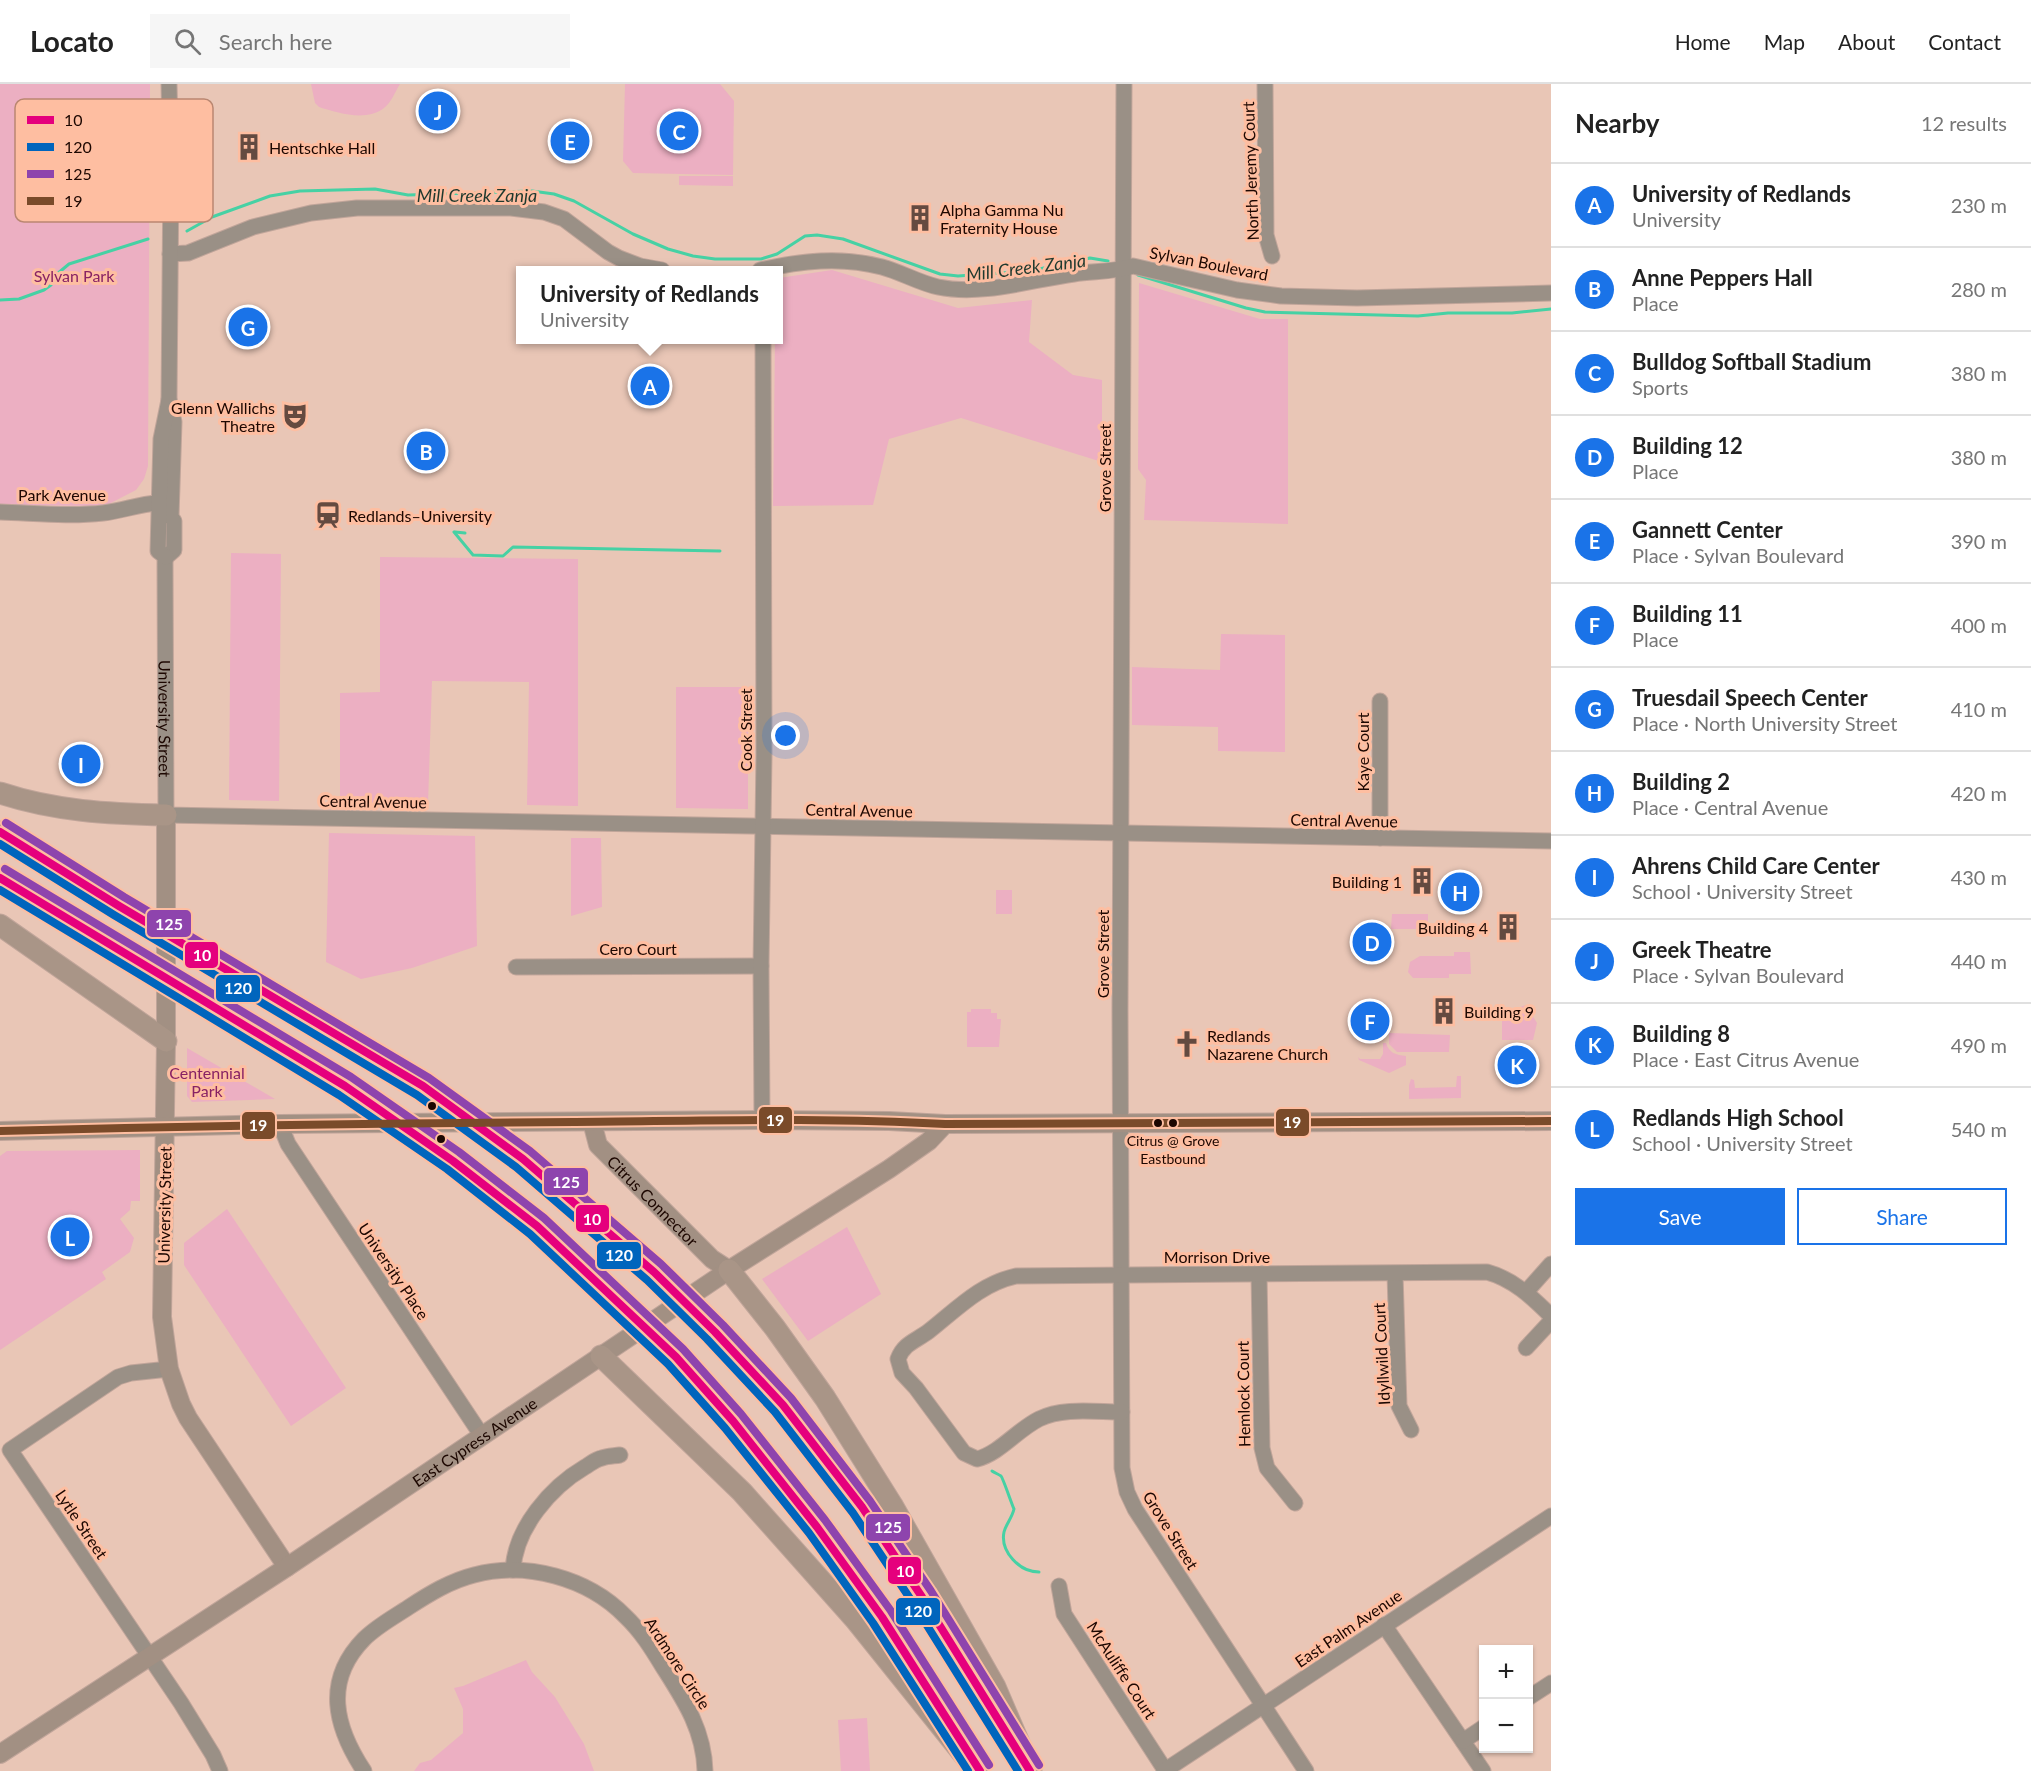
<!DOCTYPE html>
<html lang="en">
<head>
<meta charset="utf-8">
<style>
	:root { --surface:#fff; --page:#f6f6f6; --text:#222; --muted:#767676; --line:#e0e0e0; --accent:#1a73e8 }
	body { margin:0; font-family:Lato,sans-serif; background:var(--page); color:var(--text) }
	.controls { position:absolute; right:18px; bottom:18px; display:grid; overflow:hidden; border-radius:0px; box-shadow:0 2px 4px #0004 }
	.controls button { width:54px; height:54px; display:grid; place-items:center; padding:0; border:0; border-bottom:2px solid var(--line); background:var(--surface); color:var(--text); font:30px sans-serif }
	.you { position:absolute; left:786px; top:652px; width:21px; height:21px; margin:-15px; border:4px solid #fff; border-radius:50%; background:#1a73e8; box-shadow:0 0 0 9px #1a73e833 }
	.badge { display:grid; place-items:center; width:39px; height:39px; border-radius:50%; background:var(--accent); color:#fff; font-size:20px; font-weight:700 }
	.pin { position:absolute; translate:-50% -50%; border:3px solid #fff; box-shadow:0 2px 6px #0006 }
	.popup { position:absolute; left:516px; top:182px; width:267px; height:78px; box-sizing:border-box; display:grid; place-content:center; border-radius:0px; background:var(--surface); filter:drop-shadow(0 2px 4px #0005); font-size:20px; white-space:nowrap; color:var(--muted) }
	.popup b { font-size:22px; color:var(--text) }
	.popup::after { content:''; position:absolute; left:50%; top:100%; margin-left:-12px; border:12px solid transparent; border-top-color:var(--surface) }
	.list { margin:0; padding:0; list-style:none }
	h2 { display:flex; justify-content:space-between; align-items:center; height:78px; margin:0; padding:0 24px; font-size:26px }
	h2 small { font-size:20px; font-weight:400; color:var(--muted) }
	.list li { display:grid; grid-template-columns:39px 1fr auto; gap:18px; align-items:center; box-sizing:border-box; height:84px; padding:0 24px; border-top:2px solid var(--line) }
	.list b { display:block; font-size:22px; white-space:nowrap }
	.list p { margin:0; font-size:20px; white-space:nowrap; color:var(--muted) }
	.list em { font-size:20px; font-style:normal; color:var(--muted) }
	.actions { display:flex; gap:12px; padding:18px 24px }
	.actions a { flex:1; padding:14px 0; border:2px solid var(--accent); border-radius:0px; text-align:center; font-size:21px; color:var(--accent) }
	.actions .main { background:var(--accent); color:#fff }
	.icon { flex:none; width:33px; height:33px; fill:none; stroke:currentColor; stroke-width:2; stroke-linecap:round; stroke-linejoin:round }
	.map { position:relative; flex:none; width:1551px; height:1687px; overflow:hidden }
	header { display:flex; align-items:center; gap:36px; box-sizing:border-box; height:84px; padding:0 30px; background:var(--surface); border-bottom:2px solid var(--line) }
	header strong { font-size:28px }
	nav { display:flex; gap:33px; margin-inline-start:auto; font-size:21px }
	.search { width:420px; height:54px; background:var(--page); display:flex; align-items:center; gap:15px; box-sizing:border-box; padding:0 21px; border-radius:0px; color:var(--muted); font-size:22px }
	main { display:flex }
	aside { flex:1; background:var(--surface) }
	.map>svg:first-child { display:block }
</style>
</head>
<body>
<header>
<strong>Locato</strong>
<div class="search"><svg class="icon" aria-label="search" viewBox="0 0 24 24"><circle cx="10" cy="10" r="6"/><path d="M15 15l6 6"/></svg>Search here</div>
<nav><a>Home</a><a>Map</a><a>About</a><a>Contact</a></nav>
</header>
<main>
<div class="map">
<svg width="1551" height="1687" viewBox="0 0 1551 1687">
	<rect width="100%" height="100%" fill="#e9c6b6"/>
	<g fill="#ecafc2">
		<polygon points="0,0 150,0 148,382 144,395 136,406 105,422 0,421"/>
		<path d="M311 0H400C395 8 391 19 384 24 366 38 338 29 319 23L315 19Z"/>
		<polygon points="625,0 720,0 734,17 733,91 633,89 623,77"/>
		<polygon points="679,92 733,92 733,102 679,101"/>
		<polygon points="832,186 958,224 1032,216 1029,258 1073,291 1102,296 1102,378 961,334 889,355 873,421 773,422 775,256 779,256 779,194"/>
		<polygon points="1139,199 1260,235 1288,235 1288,440 1144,436 1146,396 1138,385"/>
		<polygon points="231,469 281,470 279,717 229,716"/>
		<polygon points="380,473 578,475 578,722 527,721 529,598 432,597 428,720 340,718 340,609 380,608"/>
		<polygon points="1221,550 1285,551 1285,668 1218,667 1218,643 1132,641 1132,583 1220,586"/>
		<polygon points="676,603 748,603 748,725 676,724"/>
		<polygon points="329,749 475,752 477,862 412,884 361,895 326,878"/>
		<polygon points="571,754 601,754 602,823 571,832"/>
		<rect x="996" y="806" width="16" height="24"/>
		<polygon points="1392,830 1428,830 1428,845 1391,845"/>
		<polygon points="1454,868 1470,868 1471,890 1449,890 1449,894 1413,894 1408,888 1410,878 1420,872 1454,872"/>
		<polygon points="1526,921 1537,939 1533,956 1502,956 1502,934 1509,927"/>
		<polygon points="971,925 991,925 991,929 997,929 997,935 1001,935 999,963 967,963 967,928 971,928"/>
		<polygon points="1389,949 1450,951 1449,968 1397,968 1389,960"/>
		<path d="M1383 959H1386C1389 969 1396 971 1406 972V981L1389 989 1359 976 1358 973 1360 975H1380L1383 970Z"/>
		<polygon points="187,964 275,1015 192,1018 187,1012"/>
		<polygon points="1457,992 1461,992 1461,1014 1409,1015 1409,1001 1411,995 1414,996 1415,1004 1456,1003"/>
		<polygon points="140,1066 140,1117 131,1117 130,1126 120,1135 134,1154 130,1168 102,1188 106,1195 0,1266 0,1072 7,1067"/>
		<polygon points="227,1125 346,1304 291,1342 184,1181 184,1159"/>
		<polygon points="847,1143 881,1210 808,1257 762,1195"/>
		<polygon points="526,1576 532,1588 555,1613 584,1660 594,1687 414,1687 420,1679 431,1676 463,1649 463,1625 454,1604 463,1602"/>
		<polygon points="867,1634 870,1687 841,1687 838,1636"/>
	</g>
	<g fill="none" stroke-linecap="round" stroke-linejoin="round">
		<g stroke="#46d1a4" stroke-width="3">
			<polyline points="187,147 212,133 270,112 300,107 375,105 408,111 532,107 554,110 574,117 633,150 668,165 693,172 715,175 761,175 777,170 805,152 817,151 843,155 940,190 958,192 1030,187 1090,174 1108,177"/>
			<polyline points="1138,191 1246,224 1265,228 1418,232 1448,229 1512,229 1551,225"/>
			<polyline points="0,216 19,215 44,206 51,201 57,190 69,180 148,155"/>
			<polyline points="454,448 473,471 503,472 513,463 720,467"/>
			<polyline points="455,448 465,449"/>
			<path d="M992 1387C995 1389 998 1390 1001 1392 1003 1394 1012 1421 1014 1425 1012 1434 1006 1440 1004 1448 1000 1468 1020 1488 1039 1488"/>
		</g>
		<defs>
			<g id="minor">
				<polyline points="1124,0 1120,926 1122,1384 1127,1408 1135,1425 1306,1687"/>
				<polyline points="1265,0 1266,151 1272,172"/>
				<polyline points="170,170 188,169 253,143 311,129 357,124 511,124 544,128 564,135 608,168 619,174 640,182 662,186"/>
				<path d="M760 186C801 177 840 172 882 183 901 188 919 199 938 203 982 212 1030 196 1074 190 1094 187 1114 188 1133 182L1237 206 1281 212 1357 214 1551 209"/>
				<path id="s1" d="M169 316 174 338 171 433 174 437V466L166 473 165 478 166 731 1551 757"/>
				<path d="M0 428C34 429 69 433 103 429 123 427 138 420 158 419"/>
				<polyline points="166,473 158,467 161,355 169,316 171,86 169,0"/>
				<polyline points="1380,754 1380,617"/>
				<polyline points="516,883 761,882"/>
				<polyline points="762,1036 761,882 764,671 763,256"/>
				<polyline points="280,1040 288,1060 482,1352"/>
				<polyline points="1259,1190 1262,1364 1267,1384 1295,1419"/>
				<polyline points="1395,1190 1399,1322 1411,1346"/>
				<polyline points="1526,1208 1551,1180"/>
				<polyline points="1526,1264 1551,1237"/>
				<polyline points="169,1285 131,1289 118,1293 10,1366 181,1619 213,1671 220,1687"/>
				<path d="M1122 1328C1095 1328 1063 1323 1039 1335 1017 1346 1000 1369 977 1375L964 1369 916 1304 902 1289 898 1275C904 1259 916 1257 929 1247 957 1225 980 1200 1016 1192L1487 1188C1513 1195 1532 1213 1551 1232"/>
				<path d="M513 1486C515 1444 551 1403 585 1383 590 1380 596 1375 602 1374 607 1372 614 1372 620 1371"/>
				<polyline points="1059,1502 1064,1530 1165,1686"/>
				<polyline points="1384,1541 1483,1687"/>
				<polyline points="1528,1614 1551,1599"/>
				<polyline points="1463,1657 1484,1643"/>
				<path d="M364 1687C335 1643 323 1597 364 1555 377 1542 394 1533 409 1523 429 1510 450 1497 474 1491 526 1477 588 1494 625 1532 641 1547 652 1565 663 1583 684 1616 704 1646 705 1687"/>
				<polyline points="1164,1687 1551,1432"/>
			</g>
			<g id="major">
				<polyline points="166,731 166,957 162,1233 169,1285 181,1320 188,1334 287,1483"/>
				<path id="s2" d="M592 1038 598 1061 712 1175 729 1186"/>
				<polyline points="0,1047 280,1040 762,1036 889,1037 945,1040 1551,1037"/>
				<path id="s3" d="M0 1670 287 1483 729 1186 889 1085 929 1057 945 1040"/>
			</g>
			<g id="highway">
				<path d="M0 709C54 727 109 730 166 731"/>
				<polyline points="0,748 119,822"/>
				<polyline points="0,794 122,867"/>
				<polyline points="0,841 166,957"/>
				<polyline points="205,872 423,1002"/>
				<polyline points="210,919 345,1002"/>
				<polyline points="523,1075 654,1188"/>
				<polyline points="453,1077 537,1142 616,1216"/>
				<polyline points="729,1186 775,1244 825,1314 892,1421 995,1603 1031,1687"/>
				<polyline points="715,1248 783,1321 862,1423 922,1513 997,1633"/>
				<polyline points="601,1272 742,1408 855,1535 977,1687"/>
				<path d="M676 1273C750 1356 822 1442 883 1534 902 1562 919 1591 937 1619"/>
			</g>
		</defs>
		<use href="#minor" stroke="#c0a59a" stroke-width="17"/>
		<use href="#major" stroke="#c0a59a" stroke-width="20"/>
		<use href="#highway" stroke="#c0a59a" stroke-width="23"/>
		<use href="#minor" stroke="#9a9086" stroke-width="15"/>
		<use href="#major" stroke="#a29083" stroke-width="18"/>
		<use href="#highway" stroke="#a99587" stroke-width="21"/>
		<defs>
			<g id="highway-bridge">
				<polyline points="119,822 205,872"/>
				<polyline points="122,867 210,919"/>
				<polyline points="345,1002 453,1077"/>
				<polyline points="423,1002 523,1075"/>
				<polyline points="654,1188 715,1248"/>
				<polyline points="616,1216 676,1273"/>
			</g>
		</defs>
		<use href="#highway-bridge" stroke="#c0a59a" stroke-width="23" stroke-linecap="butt"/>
		<use href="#highway-bridge" stroke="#a99587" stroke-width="21"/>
		<defs>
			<g id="bus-1">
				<polyline points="0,748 119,822 423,1002 523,1075 654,1188 715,1248 783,1321 862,1423 922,1513 1030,1687"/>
				<polyline points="0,794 345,1002 453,1077 537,1142 676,1273 733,1337 817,1443 882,1533 980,1687"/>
			</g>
			<g id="bus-2">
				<polyline points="0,760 114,831 417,1011 516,1083 647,1196 707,1255 775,1328 853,1429 913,1519 1018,1687"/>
				<polyline points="0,806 339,1011 447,1085 530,1150 668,1280 725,1344 809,1449 873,1539 968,1687"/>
			</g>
			<g id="bus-3">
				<polyline points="6,739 124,813 429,994 530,1067 661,1180 723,1241 791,1314 870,1417 931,1507 1039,1681"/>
				<polyline points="5,785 351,993 459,1068 544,1134 683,1265 741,1330 825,1436 891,1527 989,1681"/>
			</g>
			<path id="bus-4" d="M0 1047C192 1042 383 1039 575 1038 698 1037 822 1033 945 1040L1551 1037"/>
		</defs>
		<use href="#bus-1" stroke="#febea1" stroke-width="12"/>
		<use href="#bus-2" stroke="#febea1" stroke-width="12"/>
		<use href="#bus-3" stroke="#febea1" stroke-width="12"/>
		<use href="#bus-4" stroke="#febea1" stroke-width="12"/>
		<use href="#bus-1" stroke="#e5007d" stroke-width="8"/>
		<use href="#bus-2" stroke="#0065bd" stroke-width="8"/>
		<use href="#bus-3" stroke="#8e44ad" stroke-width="8"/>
		<use href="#bus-4" stroke="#7a4b2a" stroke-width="8"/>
	</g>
	<defs>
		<symbol id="building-bare" viewBox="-9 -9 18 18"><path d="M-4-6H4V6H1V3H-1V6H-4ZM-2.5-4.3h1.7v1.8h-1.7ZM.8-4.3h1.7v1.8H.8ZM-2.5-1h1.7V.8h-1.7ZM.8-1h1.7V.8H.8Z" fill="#644a40" stroke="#febea1" stroke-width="2.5" paint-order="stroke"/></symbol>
		<symbol id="theatre-bare" viewBox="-9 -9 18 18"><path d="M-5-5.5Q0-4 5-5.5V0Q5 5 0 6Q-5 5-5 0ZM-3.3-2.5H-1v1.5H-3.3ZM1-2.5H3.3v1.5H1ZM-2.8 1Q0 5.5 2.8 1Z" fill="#644a40" stroke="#febea1" stroke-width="2.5" paint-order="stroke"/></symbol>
		<symbol id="station-bare" viewBox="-9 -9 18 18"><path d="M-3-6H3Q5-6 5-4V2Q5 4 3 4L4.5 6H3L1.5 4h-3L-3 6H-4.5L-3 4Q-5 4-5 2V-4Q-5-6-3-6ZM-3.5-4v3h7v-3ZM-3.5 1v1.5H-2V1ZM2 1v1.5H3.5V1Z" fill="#644a40" stroke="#febea1" stroke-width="2.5" paint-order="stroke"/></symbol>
		<symbol id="church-bare" viewBox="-9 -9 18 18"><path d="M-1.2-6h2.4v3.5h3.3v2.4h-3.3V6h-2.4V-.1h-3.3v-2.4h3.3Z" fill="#644a40" stroke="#febea1" stroke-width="2.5" paint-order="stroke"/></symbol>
	</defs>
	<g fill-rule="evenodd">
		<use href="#building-bare" x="230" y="44" width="38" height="38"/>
		<use href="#building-bare" x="901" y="115" width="38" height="38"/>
		<use href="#theatre-bare" x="276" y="313" width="38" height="38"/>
		<use href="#station-bare" x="309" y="412" width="38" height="38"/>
		<use href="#building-bare" x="1403" y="778" width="38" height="38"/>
		<use href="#building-bare" x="1489" y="824" width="38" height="38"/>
		<use href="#building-bare" x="1425" y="908" width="38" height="38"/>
		<use href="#church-bare" x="1168" y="941" width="38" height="38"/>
	</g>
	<g fill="#1d0701" stroke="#febea1" stroke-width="2">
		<circle cx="432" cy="1022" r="5"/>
		<circle cx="1158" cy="1039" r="5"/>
		<circle cx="1173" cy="1039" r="5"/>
		<circle cx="441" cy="1055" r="5"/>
	</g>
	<g text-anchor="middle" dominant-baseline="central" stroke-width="6" stroke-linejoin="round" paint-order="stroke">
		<g font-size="14" fill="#1d0701" stroke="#febea1">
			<text x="1173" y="1056">Citrus @ Grove<tspan x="1173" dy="18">Eastbound</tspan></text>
		</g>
		<g font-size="16" fill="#1d0701" stroke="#febea1" text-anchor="start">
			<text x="269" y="63">Hentschke Hall</text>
			<text x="940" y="125">Alpha Gamma Nu<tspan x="940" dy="18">Fraternity House</tspan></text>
			<text x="275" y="323" text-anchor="end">Glenn Wallichs<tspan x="275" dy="18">Theatre</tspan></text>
			<text x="348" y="431">Redlands–University</text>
			<text x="1402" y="797" text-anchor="end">Building 1</text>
			<text x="1488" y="843" text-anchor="end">Building 4</text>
			<text x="1464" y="927">Building 9</text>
			<text x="1207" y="951">Redlands<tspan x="1207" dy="18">Nazarene Church</tspan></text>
		</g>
		<g font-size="16" fill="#1d0701" stroke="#febea1">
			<text transform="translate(1250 87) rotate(-92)">North Jeremy Court</text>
			<text transform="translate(1209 179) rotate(11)">Sylvan Boulevard</text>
			<text transform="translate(1104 384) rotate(-90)">Grove Street</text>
			<text x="62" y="410">Park Avenue</text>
			<text stroke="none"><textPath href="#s1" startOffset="324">University Street</textPath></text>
			<text transform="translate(745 646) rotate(-90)">Cook Street</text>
			<text transform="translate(1362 668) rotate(-90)">Kaye Court</text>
			<text transform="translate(373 717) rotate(1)">Central Avenue</text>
			<text transform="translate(859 726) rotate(1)">Central Avenue</text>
			<text transform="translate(1344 736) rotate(1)">Central Avenue</text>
			<text x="638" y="864">Cero Court</text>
			<text transform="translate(1102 870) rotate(-90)">Grove Street</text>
			<text stroke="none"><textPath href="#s2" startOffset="102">Citrus Connector</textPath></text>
			<text transform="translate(164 1121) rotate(-89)">University Street</text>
			<text x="1217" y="1172">Morrison Drive</text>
			<text transform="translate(394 1187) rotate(56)">University Place</text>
			<text transform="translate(1381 1270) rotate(-93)">Idyllwild Court</text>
			<text transform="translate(1243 1310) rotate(-91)">Hemlock Court</text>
			<text stroke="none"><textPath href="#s3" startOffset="568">East Cypress Avenue</textPath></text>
			<text transform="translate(82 1440) rotate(56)">Lytle Street</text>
			<text transform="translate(1171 1446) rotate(58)">Grove Street</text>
			<text transform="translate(1348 1544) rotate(-34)">East Palm Avenue</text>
			<text transform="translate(678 1579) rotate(57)">Ardmore Circle</text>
			<text transform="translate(1122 1586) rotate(57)">McAuliffe Court</text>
		</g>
		<g font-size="16" fill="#882264" stroke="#febea1">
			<text x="74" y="191">Sylvan Park</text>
			<text x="207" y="988">Centennial<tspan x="207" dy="18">Park</tspan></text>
		</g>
		<g font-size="18" font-style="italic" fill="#1f392e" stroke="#febea1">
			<text x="477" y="111">Mill Creek Zanja</text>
			<text transform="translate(1026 183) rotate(-7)">Mill Creek Zanja</text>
		</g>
	</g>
	<rect x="15" y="15" width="198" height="123" rx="9" fill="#febea1" stroke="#ba8771" stroke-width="1.5"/>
	<rect x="27" y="32" width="27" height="8" fill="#e5007d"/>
	<rect x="27" y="59" width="27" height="8" fill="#0065bd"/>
	<rect x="27" y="86" width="27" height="8" fill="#8e44ad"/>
	<rect x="27" y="113" width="27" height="8" fill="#7a4b2a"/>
	<g font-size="16" fill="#1d0701">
		<text x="64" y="42">10</text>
		<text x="64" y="69">120</text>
		<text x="64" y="96">125</text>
		<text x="64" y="123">19</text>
	</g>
	<g stroke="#febea1" stroke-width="2">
		<rect x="146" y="825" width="46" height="29" rx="6" fill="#8e44ad"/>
		<rect x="184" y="857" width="35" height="28" rx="6" fill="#e5007d"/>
		<rect x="215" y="890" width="46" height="29" rx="6" fill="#0065bd"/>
		<rect x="758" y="1022" width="35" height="28" rx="6" fill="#7a4b2a"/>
		<rect x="1275" y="1024" width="35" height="29" rx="6" fill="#7a4b2a"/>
		<rect x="241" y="1027" width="35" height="29" rx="6" fill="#7a4b2a"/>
		<rect x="543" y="1083" width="46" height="29" rx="6" fill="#8e44ad"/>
		<rect x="575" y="1120" width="35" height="29" rx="6" fill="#e5007d"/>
		<rect x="596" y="1157" width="46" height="29" rx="6" fill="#0065bd"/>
		<rect x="865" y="1429" width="46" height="29" rx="6" fill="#8e44ad"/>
		<rect x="887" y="1472" width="35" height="29" rx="6" fill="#e5007d"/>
		<rect x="895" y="1513" width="46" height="29" rx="6" fill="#0065bd"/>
	</g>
	<g font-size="16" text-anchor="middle" font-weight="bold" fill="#fff">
		<text x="169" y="846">125</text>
		<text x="202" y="877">10</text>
		<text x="238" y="910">120</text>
		<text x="775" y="1042">19</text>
		<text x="1292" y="1044">19</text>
		<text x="258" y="1047">19</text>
		<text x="566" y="1104">125</text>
		<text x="592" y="1141">10</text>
		<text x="619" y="1177">120</text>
		<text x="888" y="1449">125</text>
		<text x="905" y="1493">10</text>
		<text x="918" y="1533">120</text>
	</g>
</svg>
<div class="controls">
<button>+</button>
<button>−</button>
</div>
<div class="you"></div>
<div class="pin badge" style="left:650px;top:302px">A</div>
<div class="popup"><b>University of Redlands</b>University</div>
<div class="pin badge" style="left:426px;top:367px">B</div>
<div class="pin badge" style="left:679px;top:47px">C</div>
<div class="pin badge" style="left:1372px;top:858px">D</div>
<div class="pin badge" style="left:570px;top:57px">E</div>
<div class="pin badge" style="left:1370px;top:937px">F</div>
<div class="pin badge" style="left:248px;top:243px">G</div>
<div class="pin badge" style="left:1460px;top:808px">H</div>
<div class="pin badge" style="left:81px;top:680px">I</div>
<div class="pin badge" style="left:438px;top:27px">J</div>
<div class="pin badge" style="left:1517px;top:981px">K</div>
<div class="pin badge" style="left:70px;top:1153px">L</div>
</div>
<aside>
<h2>Nearby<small>12 results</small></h2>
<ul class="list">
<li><span class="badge">A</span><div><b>University of Redlands</b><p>University</p></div><em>230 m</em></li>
<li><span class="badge">B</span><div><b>Anne Peppers Hall</b><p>Place</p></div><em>280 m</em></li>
<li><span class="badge">C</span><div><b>Bulldog Softball Stadium</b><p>Sports</p></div><em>380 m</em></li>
<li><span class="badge">D</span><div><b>Building 12</b><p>Place</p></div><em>380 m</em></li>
<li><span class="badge">E</span><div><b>Gannett Center</b><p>Place · Sylvan Boulevard</p></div><em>390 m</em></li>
<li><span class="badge">F</span><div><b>Building 11</b><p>Place</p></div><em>400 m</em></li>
<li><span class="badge">G</span><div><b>Truesdail Speech Center</b><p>Place · North University Street</p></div><em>410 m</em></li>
<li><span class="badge">H</span><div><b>Building 2</b><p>Place · Central Avenue</p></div><em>420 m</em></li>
<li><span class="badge">I</span><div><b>Ahrens Child Care Center</b><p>School · University Street</p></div><em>430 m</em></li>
<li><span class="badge">J</span><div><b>Greek Theatre</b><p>Place · Sylvan Boulevard</p></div><em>440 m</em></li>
<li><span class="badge">K</span><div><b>Building 8</b><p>Place · East Citrus Avenue</p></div><em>490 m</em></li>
<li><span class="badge">L</span><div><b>Redlands High School</b><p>School · University Street</p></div><em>540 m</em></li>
</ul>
<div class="actions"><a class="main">Save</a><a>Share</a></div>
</aside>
</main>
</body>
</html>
